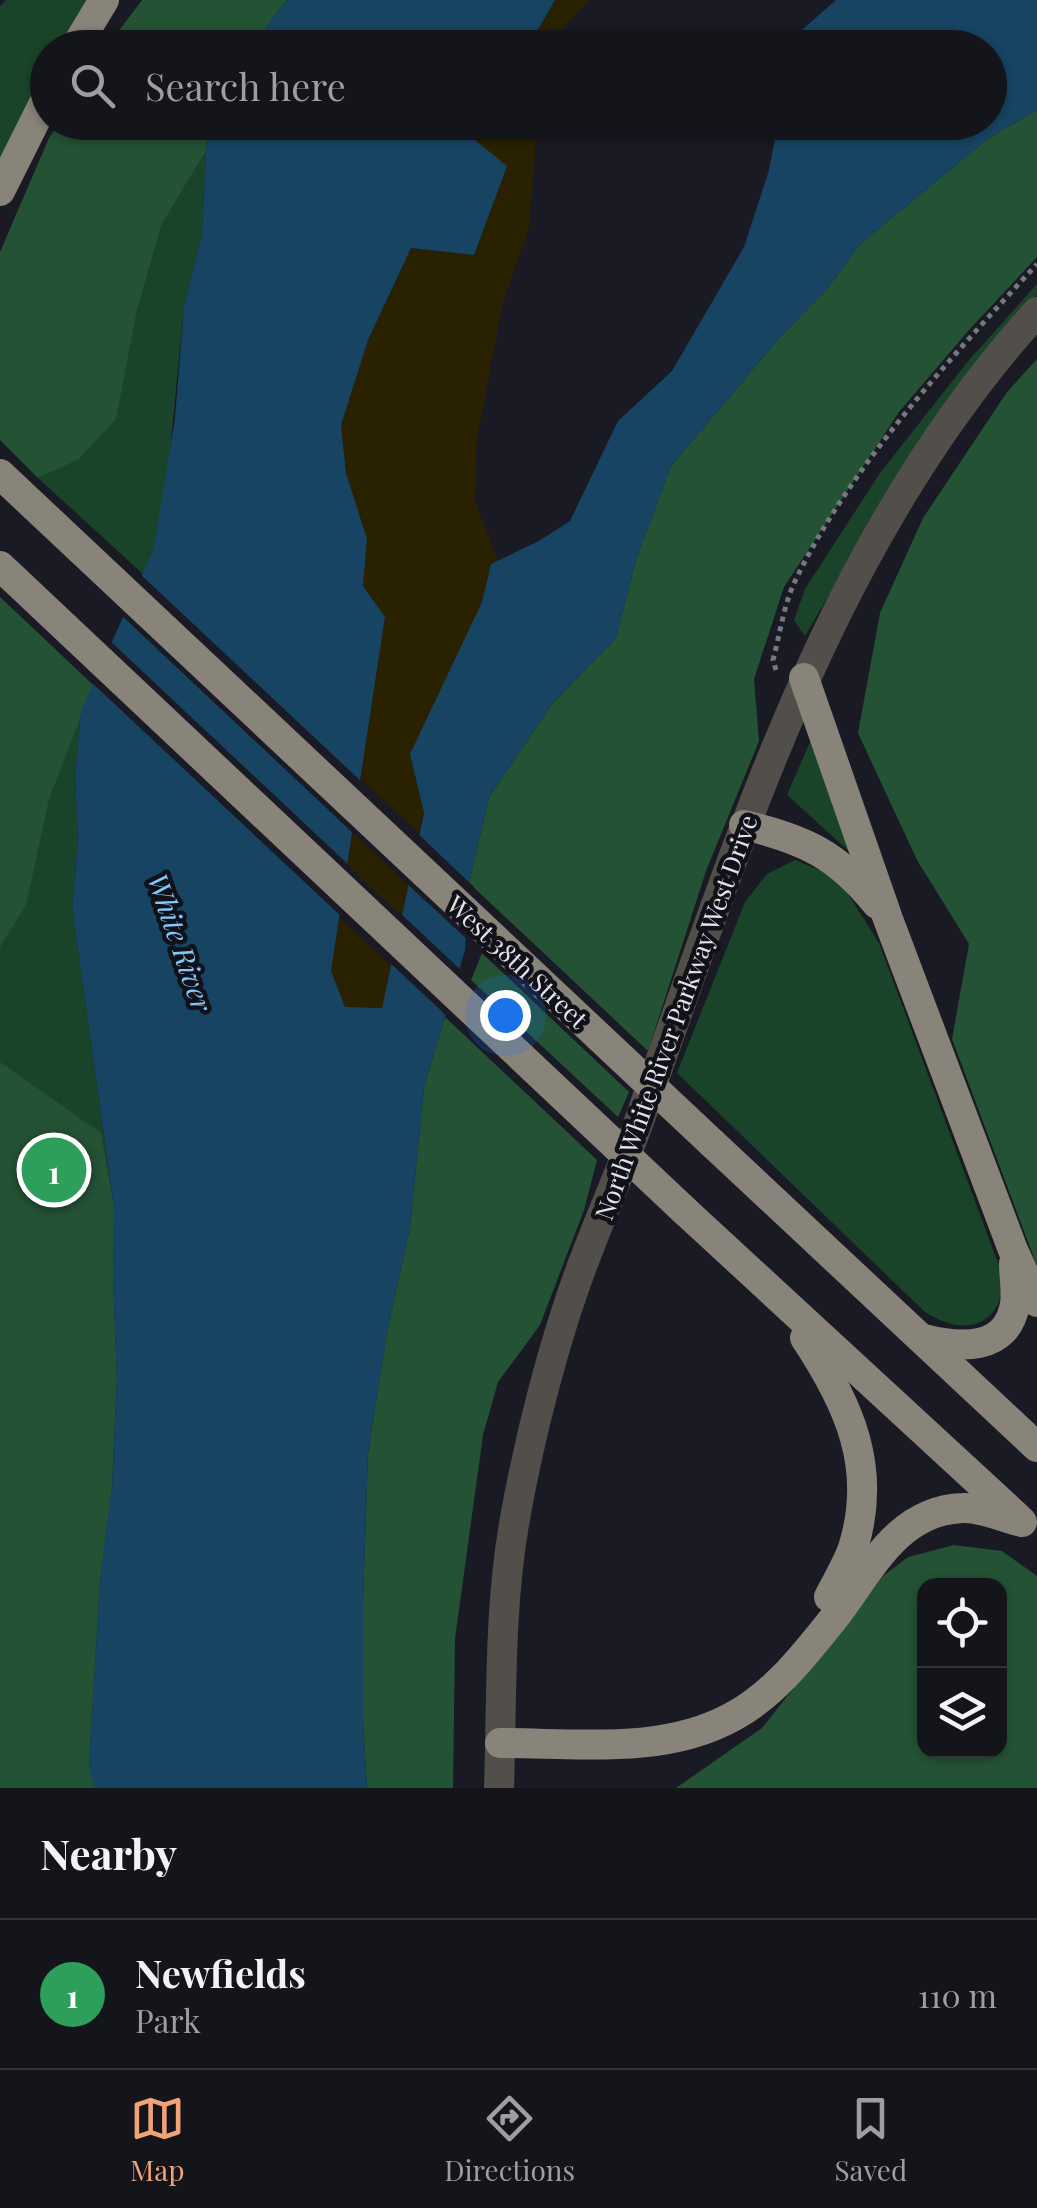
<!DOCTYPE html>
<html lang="en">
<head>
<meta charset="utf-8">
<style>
	:root { --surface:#14141b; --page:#212128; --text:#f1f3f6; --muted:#9d9ea3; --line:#33333a; --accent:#efa377 }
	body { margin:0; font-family:"Playfair Display",serif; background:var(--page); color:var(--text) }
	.controls { position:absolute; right:30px; bottom:30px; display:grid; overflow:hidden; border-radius:20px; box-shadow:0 2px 8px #0004 }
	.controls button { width:90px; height:90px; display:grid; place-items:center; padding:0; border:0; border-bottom:2px solid var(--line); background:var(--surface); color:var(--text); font:50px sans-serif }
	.you { position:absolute; left:505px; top:1015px; width:35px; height:35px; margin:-25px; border:8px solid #fff; border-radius:50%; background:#1a73e8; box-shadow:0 0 0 15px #1a73e833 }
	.badge { display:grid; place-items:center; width:65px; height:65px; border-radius:50%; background:var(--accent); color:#fff; font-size:32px; font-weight:700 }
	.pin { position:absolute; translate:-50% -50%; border:5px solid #fff; box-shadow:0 2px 10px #0006 }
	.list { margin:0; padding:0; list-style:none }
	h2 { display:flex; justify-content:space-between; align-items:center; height:130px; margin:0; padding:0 40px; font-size:42px }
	h2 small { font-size:32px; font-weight:400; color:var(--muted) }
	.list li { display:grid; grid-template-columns:65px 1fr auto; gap:30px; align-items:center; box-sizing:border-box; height:150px; padding:0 40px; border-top:2px solid var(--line) }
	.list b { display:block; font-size:38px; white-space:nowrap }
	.list p { margin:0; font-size:32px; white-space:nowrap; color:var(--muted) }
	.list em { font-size:32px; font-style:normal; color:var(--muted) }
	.icon { flex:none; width:55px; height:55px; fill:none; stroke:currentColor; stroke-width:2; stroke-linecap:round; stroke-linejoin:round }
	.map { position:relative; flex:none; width:1037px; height:1788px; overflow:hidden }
	.search { position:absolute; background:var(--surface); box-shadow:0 2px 8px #0004; left:30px; right:30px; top:30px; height:110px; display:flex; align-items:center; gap:25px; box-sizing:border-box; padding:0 35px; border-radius:55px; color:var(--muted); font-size:38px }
	.sheet { height:280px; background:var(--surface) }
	nav { display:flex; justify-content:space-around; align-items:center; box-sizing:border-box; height:140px; border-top:2px solid var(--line); background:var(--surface); font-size:28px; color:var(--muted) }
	nav a { display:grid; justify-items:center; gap:5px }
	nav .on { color:var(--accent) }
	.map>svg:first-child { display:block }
</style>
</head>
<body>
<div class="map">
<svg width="1037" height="1788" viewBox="0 0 1037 1788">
	<rect width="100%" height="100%" fill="#1a1a24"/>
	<g fill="#194429">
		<polygon points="6,0 96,0 68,47 48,48 47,83 0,173 0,6"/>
		<polygon points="206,151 202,233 184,307 167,483 154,549 143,574 38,478 78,460 136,315 162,224"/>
		<polygon points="1037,284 1037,295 880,508 805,636 794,620 805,589 880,473 969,360"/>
		<polygon points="0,597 93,685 81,711 75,775 78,842 72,907 114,1207 112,1487 100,1581 89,1765 94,1788 0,1788"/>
		<polygon points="813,735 851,853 787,795"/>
		<path d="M795 860 827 873 843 886 879 943 1004 1279C1000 1328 964 1337 925 1312L677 1073 745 902 767 874Z"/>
	</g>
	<g fill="#245235" fill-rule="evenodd">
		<polygon points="142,0 287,0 250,47 106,48"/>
		<polygon points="1037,110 1037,257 969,330 899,412 784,587 754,679 759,741 706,871 648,1051 469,883 489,797 551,705 616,638 636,559 671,466 781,336 827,289 859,245 987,139"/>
		<polygon points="59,123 211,123 206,151 162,224 136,315 116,419 78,460 38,478 0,440 0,252 49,138"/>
		<polygon points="1037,359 1037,1266 952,1039 969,944 917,860 858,733 880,613 923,518 1007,392"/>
		<polygon points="0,597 93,685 49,799 26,905 0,947"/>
		<polygon points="482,953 629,1092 618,1117 471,980"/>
		<polygon points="445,1017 597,1160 584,1210 540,1325 498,1382 483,1435 455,1639 453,1788 367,1788 363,1720 363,1600 368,1453 387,1332 410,1227 424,1087"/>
		<polygon points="0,1062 101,1133 114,1207 113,1278 117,1379 112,1487 100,1581 89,1765 94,1788 0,1788"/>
		<path d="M954 1545 1002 1551 1037 1576V1788H676L762 1728 883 1576 908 1557ZM924 1586H1000V1750H924Z"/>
	</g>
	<g fill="#2a2101">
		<polygon points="555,0 590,0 564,26 557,47 528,48"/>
		<polygon points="484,123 537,123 529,228 502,306 477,440 475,501 498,561 491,564 482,602 410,754 424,813 419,833 360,778 385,618 363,586 367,539 346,473 341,425 368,340 411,248 475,255 488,214 474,140"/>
		<polygon points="353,832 408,885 402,917 347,865"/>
		<polygon points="339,917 391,966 383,1008 345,1007 331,972"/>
	</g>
	<g fill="#164462">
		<polygon points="287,0 555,0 528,47 250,47"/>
		<polygon points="836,0 1037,0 1037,110 987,139 859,245 827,289 781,336 671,466 636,559 616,638 551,705 489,797 469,883 465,950 424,1087 410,1227 387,1332 368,1453 363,1600 363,1720 367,1788 94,1788 89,1765 100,1581 112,1487 117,1379 113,1278 114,1207 72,907 78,842 75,775 81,711 154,548 175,418 184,307 202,233 206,151 211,123 484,123 475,140 507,166 474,255 411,248 368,340 341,425 346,473 367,539 363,586 385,617 331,971 345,1007 382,1008 424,813 410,754 482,602 491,564 539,541 570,521 618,421 672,371 744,247 769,170 778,123 990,122 990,48 792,47 795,36"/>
	</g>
	<g fill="#1a1a24">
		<polygon points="138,572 364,784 356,836 119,613"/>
		<polygon points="108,639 352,868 344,919 89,680"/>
		<polygon points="415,831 474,887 471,943 404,881"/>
		<polygon points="398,911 464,973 450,1019 387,960"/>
	</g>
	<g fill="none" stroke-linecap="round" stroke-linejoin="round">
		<path stroke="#777780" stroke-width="5" stroke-dasharray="5 5" stroke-linecap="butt" d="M776 670 773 660C780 634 784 603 796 579 853 462 950 359 1037 264"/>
		<path stroke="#524f4a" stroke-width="30" d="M499 1788C502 1699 499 1612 514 1524 529 1438 555 1335 587 1253 606 1203 628 1155 645 1104 745 825 833 536 1037 312"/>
		<g stroke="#89847a" stroke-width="30">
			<polyline points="75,48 104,0"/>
			<polyline points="0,191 48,95"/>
			<polyline points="804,678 888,919 1013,1250 1037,1302"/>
			<path d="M744 825C804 839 838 855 877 904"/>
			<polyline points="712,1143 1037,1447"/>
			<polyline points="685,1211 1018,1518"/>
			<path d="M805 1338C849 1404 878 1468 853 1548 847 1565 837 1581 829 1597"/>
			<path d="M924 1339C959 1348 1007 1352 1015 1304 1017 1291 1014 1276 1014 1263"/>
			<path d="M500 1743C576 1743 663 1755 732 1717 772 1696 802 1658 830 1623 867 1578 894 1510 963 1508 981 1507 1004 1518 1022 1522"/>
		</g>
		<g stroke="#89847a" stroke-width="30">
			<polyline points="0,474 712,1143"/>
			<polyline points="0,566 685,1211"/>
		</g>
	</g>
	<g text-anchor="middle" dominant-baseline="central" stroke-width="9" stroke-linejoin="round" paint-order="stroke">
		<g font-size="25" fill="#e2e2e9" stroke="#11111a">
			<text transform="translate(518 961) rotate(43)">West 38th Street</text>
			<text transform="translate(675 1017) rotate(-70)">North White River Parkway West Drive</text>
		</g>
		<g font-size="28" font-style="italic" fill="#82c8fc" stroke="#11111a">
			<text transform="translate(181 942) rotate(71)">White River</text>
		</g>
	</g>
</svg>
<div class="controls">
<button><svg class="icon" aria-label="locate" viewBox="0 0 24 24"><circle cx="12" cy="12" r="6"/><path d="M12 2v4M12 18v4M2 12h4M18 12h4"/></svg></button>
<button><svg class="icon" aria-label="layers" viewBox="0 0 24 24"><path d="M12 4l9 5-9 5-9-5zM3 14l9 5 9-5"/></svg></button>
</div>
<div class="you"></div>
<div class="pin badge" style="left:54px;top:1170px;background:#2e9e5b">1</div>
<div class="search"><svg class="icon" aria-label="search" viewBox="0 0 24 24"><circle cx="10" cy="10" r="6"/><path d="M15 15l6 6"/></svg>Search here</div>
</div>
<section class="sheet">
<h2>Nearby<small></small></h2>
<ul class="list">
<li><span class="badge" style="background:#2e9e5b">1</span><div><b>Newfields</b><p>Park</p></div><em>110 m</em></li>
</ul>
</section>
<nav>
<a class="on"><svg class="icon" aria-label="map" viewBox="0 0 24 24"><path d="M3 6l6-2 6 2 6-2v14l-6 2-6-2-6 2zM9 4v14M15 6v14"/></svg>Map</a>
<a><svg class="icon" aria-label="directions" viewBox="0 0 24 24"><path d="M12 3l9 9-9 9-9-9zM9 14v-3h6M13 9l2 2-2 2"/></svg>Directions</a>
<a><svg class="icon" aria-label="saved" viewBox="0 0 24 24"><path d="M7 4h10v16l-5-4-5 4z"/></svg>Saved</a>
</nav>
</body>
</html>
